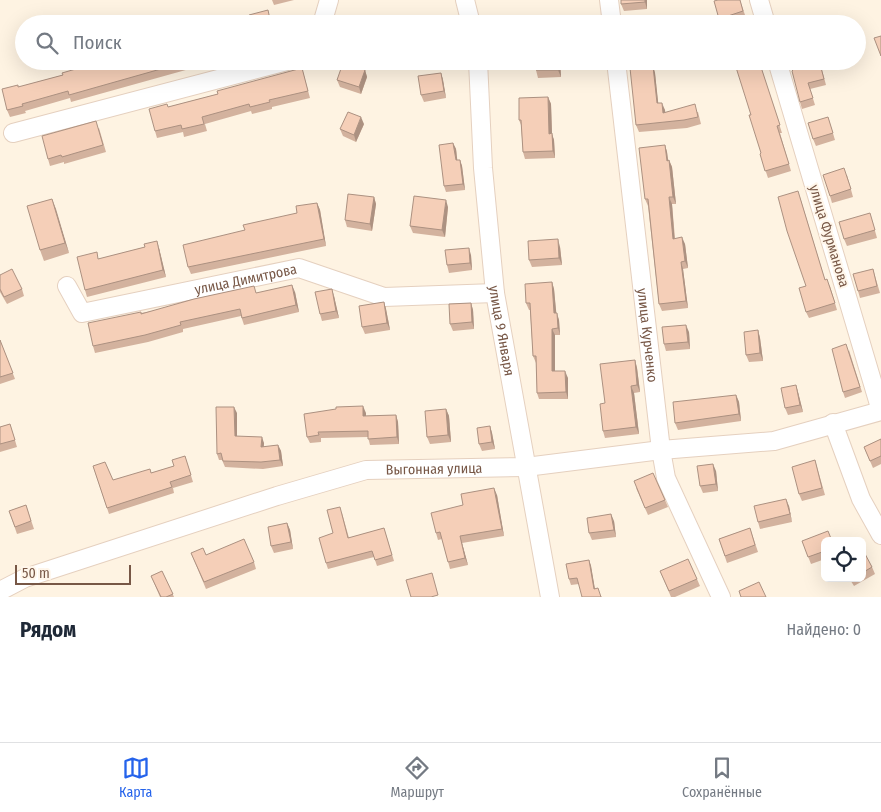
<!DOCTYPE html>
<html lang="ru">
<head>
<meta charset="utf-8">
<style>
	:root { --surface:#fff; --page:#f2f2f3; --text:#1f2937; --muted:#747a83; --line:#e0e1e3; --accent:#2563eb }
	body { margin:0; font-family:"Fira Sans Condensed",sans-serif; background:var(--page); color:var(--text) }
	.controls { position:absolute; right:15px; bottom:15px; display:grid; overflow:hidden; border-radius:8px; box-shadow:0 5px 20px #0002 }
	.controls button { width:45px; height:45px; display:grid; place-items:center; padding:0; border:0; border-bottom:1px solid var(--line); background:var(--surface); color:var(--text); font:25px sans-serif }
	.scale { position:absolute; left:15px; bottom:12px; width:116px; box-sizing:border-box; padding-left:5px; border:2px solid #775746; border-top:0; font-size:14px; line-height:18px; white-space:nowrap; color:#775746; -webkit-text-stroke:4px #fff6ea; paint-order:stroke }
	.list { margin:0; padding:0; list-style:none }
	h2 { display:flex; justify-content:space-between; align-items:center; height:65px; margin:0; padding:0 20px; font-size:21px }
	h2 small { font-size:16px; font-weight:400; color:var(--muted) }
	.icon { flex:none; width:28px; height:28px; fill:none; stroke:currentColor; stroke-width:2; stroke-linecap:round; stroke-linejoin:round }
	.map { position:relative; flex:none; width:881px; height:597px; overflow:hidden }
	.search { position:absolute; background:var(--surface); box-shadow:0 5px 20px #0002; left:15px; right:15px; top:15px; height:55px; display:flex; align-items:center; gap:12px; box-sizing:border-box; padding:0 18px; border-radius:28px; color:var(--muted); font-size:19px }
	.sheet { height:145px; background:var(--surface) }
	nav { display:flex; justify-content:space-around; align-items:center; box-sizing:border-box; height:70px; border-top:1px solid var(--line); background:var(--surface); font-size:14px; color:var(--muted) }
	nav a { display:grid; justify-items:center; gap:2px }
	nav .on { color:var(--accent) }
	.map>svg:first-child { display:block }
</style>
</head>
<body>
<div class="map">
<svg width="881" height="597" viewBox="0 0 881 597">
	<rect width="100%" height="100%" fill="#fef3e2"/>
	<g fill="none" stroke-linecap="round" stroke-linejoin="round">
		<defs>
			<g id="street">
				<polyline points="465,0 471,24"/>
				<polyline points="609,0 612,24"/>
				<polyline points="759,0 766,24"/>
				<polyline points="322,24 329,0"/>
				<path id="s1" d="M478 61 483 168 495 293 550 597"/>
				<path id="s2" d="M616 61 661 450 666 478 721 597"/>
				<polyline points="13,133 287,61"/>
				<path id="s3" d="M67 286 82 313 299 268 384 297 495 293"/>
				<polyline points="833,423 861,499 881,535"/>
				<path id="s4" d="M0 591 25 578 277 496 366 470 526 467 661 450 774 441 881 411 777 61"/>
			</g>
		</defs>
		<use href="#street" stroke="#e5d0bf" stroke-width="20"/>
		<use href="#street" stroke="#fff" stroke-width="18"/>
	</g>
	<g fill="#d3b29e">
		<polygon points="272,0 294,0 274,5"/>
		<polygon points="621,0 647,0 647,9 624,11 621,4"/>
		<polygon points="740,0 746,18 728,24 721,24 714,1"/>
		<polygon points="92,61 218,61 71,102 70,98 25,111 26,113 10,117 7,110 19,87 63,75 86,66"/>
		<polygon points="368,61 386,61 384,70 370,66"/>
		<polygon points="560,61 561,77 538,78 536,70"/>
		<polygon points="759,61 782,133 780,133 791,171 768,178 760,154 761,153 751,115"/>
		<polygon points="653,66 655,73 658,103 665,110 665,112 698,112 701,124 687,128 639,132 636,125"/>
		<polygon points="811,66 822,70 826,85 810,89 815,105 802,109 800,102"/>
		<polygon points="302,68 310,98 272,107 272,109 252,114 251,111 205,124 207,131 184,137 183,132 157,138 155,131 168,107 218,94"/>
		<polygon points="365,70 367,77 361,94 340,87 337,80"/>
		<polygon points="441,73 443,80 446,98 424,102 421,95"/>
		<polygon points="548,97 551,104 552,134 554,140 555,158 525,159 523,152 521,125 519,120"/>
		<polygon points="828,117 835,140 816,146 813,139"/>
		<polygon points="364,124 356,142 343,136 340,129"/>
		<polygon points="99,128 106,152 64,164 64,162 50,166 48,159"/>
		<polygon points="453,143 456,149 457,160 460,160 462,166 465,190 446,192 444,186"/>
		<polygon points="665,145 667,152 668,160 669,160 672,167 676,204 672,204 675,238 685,244 688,268 683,269 688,308 662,311 659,304 648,206 645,199"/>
		<polygon points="847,175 853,197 832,203 830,196"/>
		<polygon points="374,197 376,204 372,231 347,227 345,220"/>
		<polygon points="800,197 825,280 830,286 837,310 809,318 806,312 806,286"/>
		<polygon points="52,199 69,253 44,261 40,250"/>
		<polygon points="317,203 320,210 326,246 191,274 188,267 245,230 297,213"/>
		<polygon points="448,207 445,237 413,233 410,226"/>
		<polygon points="872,220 877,238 847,246 844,239"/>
		<polygon points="145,247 159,248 166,277 87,297 85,290 99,259"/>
		<polygon points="560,247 562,265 532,267 529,260"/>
		<polygon points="471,255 472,270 449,273 447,265"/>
		<polygon points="873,269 880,293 860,298 858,291"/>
		<polygon points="0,275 22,289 24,296 7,304 0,292"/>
		<polygon points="552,282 554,289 556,313 559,320 560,335 555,335 555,371 568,378 568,399 539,399 537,393 536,363 533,356 530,310 529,310 526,303"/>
		<polygon points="295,292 299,312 244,325 241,316 183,329 183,332 148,342 95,353 93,346 141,313 257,293"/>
		<polygon points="334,296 339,318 322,321 320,314"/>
		<polygon points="384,302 386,309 390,330 365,334 362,327"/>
		<polygon points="471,303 473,310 474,329 453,331 450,324"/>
		<polygon points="758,330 760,338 763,361 749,362 746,355"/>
		<polygon points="689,332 690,349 666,351 664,344"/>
		<polygon points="0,340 15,379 0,384"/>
		<polygon points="849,350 862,392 845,398 843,392"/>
		<polygon points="635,360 637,368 640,392 634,393 639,434 605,438 603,431 605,403"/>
		<polygon points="796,385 798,392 803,412 788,415 785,408"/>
		<polygon points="736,395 739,402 741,421 678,430 675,423"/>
		<polygon points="446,409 449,416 451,442 430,444 427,437"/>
		<polygon points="237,413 237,436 264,443 264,447 278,445 281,451 283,466 263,469 225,467 222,460 219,460 217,454"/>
		<polygon points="366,413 366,416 396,415 398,422 399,444 370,445 368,437 321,438 321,442 310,443 307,437"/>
		<polygon points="10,424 17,447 0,452 0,427"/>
		<polygon points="490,426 492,433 495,449 482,451 479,444"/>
		<polygon points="881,439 881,464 873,468 864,447"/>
		<polygon points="185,456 193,482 173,488 174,493 109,514 93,466 113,480 151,473 174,466"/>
		<polygon points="815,460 825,495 802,501 799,494"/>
		<polygon points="716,471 718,491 703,493 700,486"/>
		<polygon points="636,488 665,500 668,507 648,515"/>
		<polygon points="497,495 504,536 462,543 468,565 450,569 442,539 438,540 436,533 463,505"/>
		<polygon points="26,505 34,529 17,534 9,511"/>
		<polygon points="789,506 792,522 760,529 758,522"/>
		<polygon points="342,513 349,538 384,528 394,561 377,566 374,557 328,569 326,563 333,533"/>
		<polygon points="614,521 616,537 592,540 589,533"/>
		<polygon points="287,523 290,530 293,549 274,553 271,546"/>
		<polygon points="750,528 758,552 727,563 719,539"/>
		<polygon points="802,541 825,541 825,559 811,564"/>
		<polygon points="191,553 206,555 254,562 256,569 206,589"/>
		<polygon points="862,553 872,567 875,574 854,586 849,578 862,578"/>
		<polygon points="589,560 591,566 595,589 602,597 579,584 571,585 569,579"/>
		<polygon points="162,571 174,597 160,597 151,576"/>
		<polygon points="660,571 697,579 700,586 675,597 671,597"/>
	</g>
	<g fill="#ac9181">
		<polygon points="645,0 647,0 647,9 645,2"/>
		<polygon points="382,61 386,61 384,70 381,63"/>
		<polygon points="558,61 560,61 561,77 558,70"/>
		<polygon points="653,66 655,73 659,110 657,103"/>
		<polygon points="365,70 367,77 361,94 359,87"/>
		<polygon points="441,73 443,80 446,98 444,91"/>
		<polygon points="548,97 551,104 552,134 554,140 555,158 553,151 549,134"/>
		<polygon points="662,103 665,110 666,120 663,113"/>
		<polygon points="361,117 364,124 356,142 354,135"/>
		<polygon points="453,143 456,149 458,166 456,160"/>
		<polygon points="665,145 667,152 669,168 667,161"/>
		<polygon points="460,160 462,166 465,190 463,184"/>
		<polygon points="669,160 672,167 676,204 673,197"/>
		<polygon points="374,197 376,204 372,231 370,224"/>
		<polygon points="669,197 672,204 675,246 673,239"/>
		<polygon points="52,199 56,209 69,253 65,243"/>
		<polygon points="446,200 448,207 445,237 442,230"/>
		<polygon points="317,203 320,210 326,246 324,239"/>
		<polygon points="682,237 685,244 688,268 685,261"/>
		<polygon points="558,239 560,247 562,265 559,258"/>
		<polygon points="157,241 159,248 166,277 163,270"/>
		<polygon points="469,248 471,255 472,270 470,263"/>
		<polygon points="681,262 683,269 688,308 686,301"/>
		<polygon points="552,282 554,289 557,320 554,313"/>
		<polygon points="292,285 295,292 299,312 296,305"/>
		<polygon points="332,289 334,296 339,318 336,311"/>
		<polygon points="384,302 386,309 390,330 387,323"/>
		<polygon points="471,303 473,310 474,329 472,322"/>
		<polygon points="557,313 559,320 560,335 558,328"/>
		<polygon points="686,325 689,332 690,349 688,342"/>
		<polygon points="552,329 555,335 555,378 552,371"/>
		<polygon points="758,330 760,338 763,361 760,353"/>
		<polygon points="635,360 637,368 640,392 637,385"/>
		<polygon points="565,371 568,378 568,399 566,392"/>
		<polygon points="796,385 798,392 803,412 800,405"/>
		<polygon points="631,386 634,393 639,434 636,427"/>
		<polygon points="736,395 739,402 741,421 739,414"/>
		<polygon points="363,406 366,413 366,423 363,416"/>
		<polygon points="234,407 237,413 237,442 235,436"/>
		<polygon points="446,409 449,416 451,442 448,435"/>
		<polygon points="396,415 398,422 399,444 397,437"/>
		<polygon points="490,426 492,433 495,449 492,442"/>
		<polygon points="262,437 264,443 263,454 261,447"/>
		<polygon points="278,445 281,451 283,466 280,460"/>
		<polygon points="713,464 716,471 718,491 716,484"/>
		<polygon points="494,488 497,495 504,536 502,529"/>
		<polygon points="786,499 789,506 792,522 790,514"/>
		<polygon points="611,514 614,521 616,537 614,530"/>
		<polygon points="287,523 290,530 293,549 291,542"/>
		<polygon points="460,536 462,543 468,565 465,558"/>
		<polygon points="589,560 591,566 596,596 594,589"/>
	</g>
	<g fill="#f5cfb8" stroke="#ac9181">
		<polygon points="621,0 645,0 645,2 621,4"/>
		<polygon points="718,0 740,0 743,11 719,19 714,1"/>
		<polygon points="268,10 271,24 251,24 249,15"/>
		<polygon points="519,19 520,24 501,24 501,23"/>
		<polygon points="881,36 881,56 874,38"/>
		<polygon points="92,61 189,61 69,95 68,91 22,104 23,106 7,110 2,89 18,85 18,87 63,75 62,73 86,66 85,63"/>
		<polygon points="535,61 558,61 558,70 536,70"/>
		<polygon points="734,61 759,61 780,125 777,126 789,164 765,171 760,154 761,153 749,115 751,115"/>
		<polygon points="790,61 809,61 811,66 820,64 824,79 808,83 813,98 800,102 792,71 793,70"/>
		<polygon points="343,63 365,70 359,87 337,80"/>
		<polygon points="653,66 657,103 662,103 663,113 695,104 698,117 684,120 636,125 630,68"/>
		<polygon points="302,68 308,91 269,100 270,102 250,107 249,104 202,117 204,124 182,129 181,125 155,131 149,109 167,104 168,107 218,94 217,91"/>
		<polygon points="441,73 444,91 421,95 418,76"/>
		<polygon points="548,97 549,134 552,133 553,151 523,152 521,120 519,120 519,98"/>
		<polygon points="348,112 361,117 354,135 340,129"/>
		<polygon points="828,117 833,133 813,139 808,123"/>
		<polygon points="96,121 103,145 62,157 61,155 48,159 42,136"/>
		<polygon points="453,143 456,160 460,160 463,184 444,186 439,145"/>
		<polygon points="665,145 667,161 669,160 673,197 669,197 673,239 682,237 685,261 681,262 686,301 659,304 648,199 645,199 639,148"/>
		<polygon points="844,168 851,189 830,196 823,175"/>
		<polygon points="798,191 825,280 827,279 835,303 806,312 799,288 806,286 787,231 778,197"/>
		<polygon points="348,194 374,197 370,224 345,220"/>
		<polygon points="414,196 446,200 442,230 410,226"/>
		<polygon points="52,199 65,243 40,250 27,206"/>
		<polygon points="317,203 324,239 188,267 183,245 245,230 243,225 297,213 296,206"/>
		<polygon points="870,213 875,230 844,239 839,222"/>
		<polygon points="558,239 559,258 529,260 528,241"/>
		<polygon points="157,241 163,270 85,290 77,257 97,252 98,259 145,247 144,244"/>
		<polygon points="469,248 470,263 447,265 445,250"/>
		<polygon points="12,269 22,289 4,297 0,289 0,275"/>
		<polygon points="873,269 877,286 858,291 853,274"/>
		<polygon points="552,282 554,313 557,313 558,328 552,329 552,371 565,371 566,392 537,393 536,356 533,356 530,303 526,303 525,284"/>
		<polygon points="292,285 296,305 242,318 240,309 180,322 181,325 145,335 93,346 88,323 141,312 141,314 194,299 254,286 256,293"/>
		<polygon points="332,289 336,311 320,314 315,292"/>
		<polygon points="384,302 387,323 362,327 359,306"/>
		<polygon points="471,303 472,322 450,324 449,304"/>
		<polygon points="686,325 688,342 664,344 662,327"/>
		<polygon points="758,330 760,353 746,355 744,332"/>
		<polygon points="0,340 13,373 0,377"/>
		<polygon points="846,344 860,387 843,392 832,349"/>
		<polygon points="635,360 637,385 631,386 636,427 603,431 600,404 605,403 600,364"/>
		<polygon points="796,385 800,405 785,408 781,388"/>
		<polygon points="736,395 739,414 675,423 673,402"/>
		<polygon points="363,406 363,416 396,415 397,437 368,439 368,431 318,432 319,435 307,437 304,414 336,409 336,407"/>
		<polygon points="216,407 234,407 235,436 262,437 261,447 278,445 280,460 261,462 223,461 221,453 217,454"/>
		<polygon points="446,409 448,435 427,437 425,411"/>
		<polygon points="10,424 15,440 0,444 0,427"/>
		<polygon points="490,426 492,442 479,444 477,428"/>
		<polygon points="881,439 881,456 870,461 864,447"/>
		<polygon points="185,456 191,475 170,482 172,487 107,508 93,466 105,462 113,480 150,469 151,473 174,466 172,460"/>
		<polygon points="815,460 822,488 799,494 792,467"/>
		<polygon points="713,464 716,484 700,486 697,466"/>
		<polygon points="653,473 665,500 645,508 634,481"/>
		<polygon points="494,488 502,529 460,536 465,558 448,562 440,532 436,533 431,513 463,505 461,494"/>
		<polygon points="786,499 790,514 758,522 754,506"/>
		<polygon points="26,505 31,521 15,527 9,511"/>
		<polygon points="340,507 348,538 384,528 392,555 375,560 372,551 326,563 319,538 333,533 327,510"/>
		<polygon points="611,514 614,530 589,533 587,518"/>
		<polygon points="287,523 291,542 271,546 268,527"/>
		<polygon points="750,528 755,545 725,556 719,539"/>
		<polygon points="828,531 832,541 825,541 825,551 808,557 802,541"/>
		<polygon points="244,539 254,562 204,582 191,553 203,548 206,555"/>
		<polygon points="864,552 872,567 862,573 862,553"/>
		<polygon points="688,559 697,579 669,591 660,571"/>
		<polygon points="589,560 594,589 598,588 601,597 582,597 577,578 569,579 566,564"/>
		<polygon points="162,571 173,594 166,597 161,597 151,576"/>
		<polygon points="432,573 438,595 431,597 411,597 406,580"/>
		<polygon points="759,582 766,597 741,597 739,591"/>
	</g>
	<g text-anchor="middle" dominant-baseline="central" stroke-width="4" stroke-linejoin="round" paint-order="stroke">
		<g font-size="14" fill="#775746" stroke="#fff6ea">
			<text transform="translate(829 236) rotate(73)">улица Фурманова</text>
			<text stroke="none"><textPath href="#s3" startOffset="198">улица Димитрова</textPath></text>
			<text stroke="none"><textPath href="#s1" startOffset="271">улица 9 Января</textPath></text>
			<text stroke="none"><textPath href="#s2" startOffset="276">улица Курченко</textPath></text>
			<text stroke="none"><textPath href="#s4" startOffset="454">Выгонная улица</textPath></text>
		</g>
	</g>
</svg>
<div class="controls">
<button><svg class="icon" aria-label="locate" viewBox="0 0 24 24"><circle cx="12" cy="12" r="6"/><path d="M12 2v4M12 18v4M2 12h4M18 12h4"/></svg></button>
</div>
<div class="scale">50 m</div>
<div class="search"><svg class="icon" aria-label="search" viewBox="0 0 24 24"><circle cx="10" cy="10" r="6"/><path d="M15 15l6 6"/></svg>Поиск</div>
</div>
<section class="sheet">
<h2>Рядом<small>Найдено: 0</small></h2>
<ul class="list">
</ul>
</section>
<nav>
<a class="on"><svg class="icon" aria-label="map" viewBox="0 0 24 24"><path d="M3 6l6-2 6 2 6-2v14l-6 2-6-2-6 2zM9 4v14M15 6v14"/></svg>Карта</a>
<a><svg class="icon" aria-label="directions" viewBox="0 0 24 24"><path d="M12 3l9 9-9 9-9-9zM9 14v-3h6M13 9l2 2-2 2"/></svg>Маршрут</a>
<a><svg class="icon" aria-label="saved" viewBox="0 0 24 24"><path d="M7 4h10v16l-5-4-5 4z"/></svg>Сохранённые</a>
</nav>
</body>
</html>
